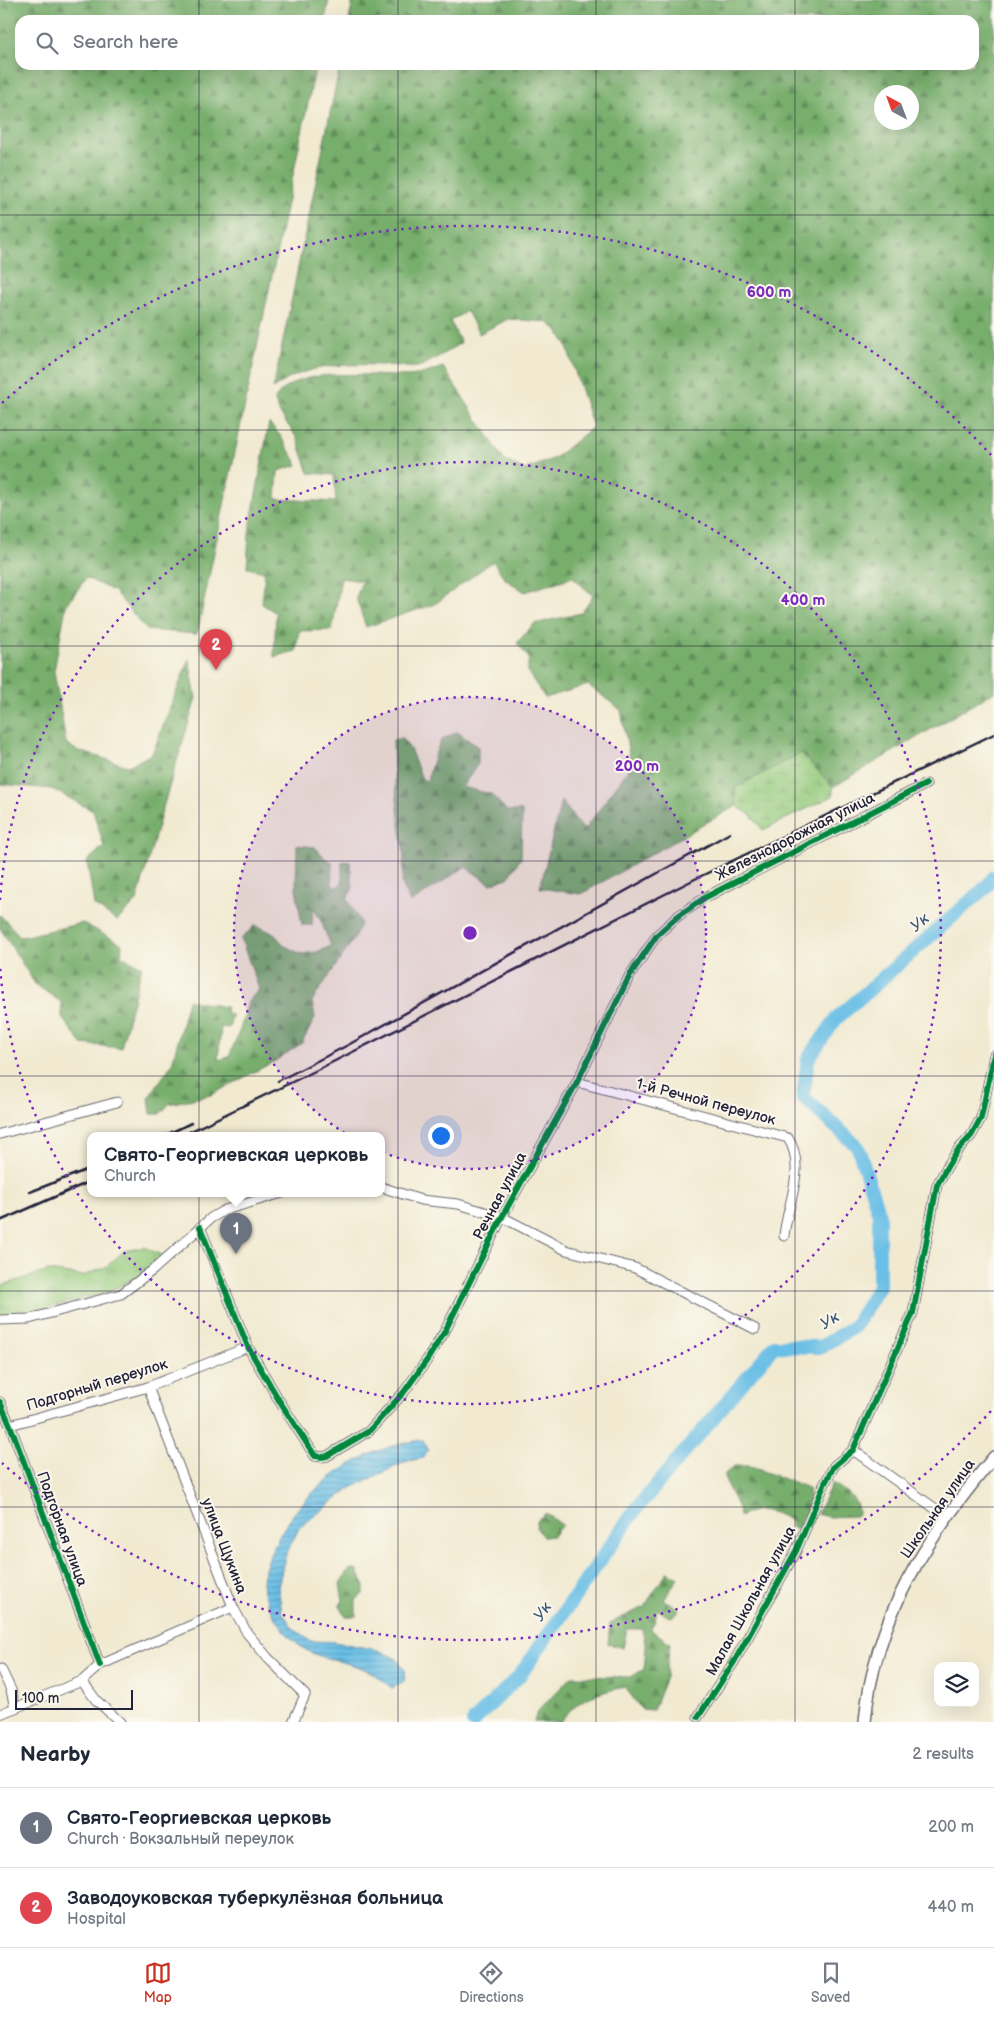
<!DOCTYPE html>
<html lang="en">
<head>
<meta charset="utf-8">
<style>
	:root { --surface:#fff; --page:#f6f6f7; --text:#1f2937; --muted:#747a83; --line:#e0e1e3; --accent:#c8321e }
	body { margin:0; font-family:"Balsamiq Sans",sans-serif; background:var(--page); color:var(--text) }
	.controls { position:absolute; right:15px; bottom:15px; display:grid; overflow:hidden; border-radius:10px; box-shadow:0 5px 20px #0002 }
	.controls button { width:45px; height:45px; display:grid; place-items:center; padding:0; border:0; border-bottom:1px solid var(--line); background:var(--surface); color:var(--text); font:25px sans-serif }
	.compass { position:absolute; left:874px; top:85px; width:45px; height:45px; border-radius:50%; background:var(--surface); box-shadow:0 5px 20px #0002; rotate:319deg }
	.scale { position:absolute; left:15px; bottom:12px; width:118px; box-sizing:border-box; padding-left:5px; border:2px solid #22223b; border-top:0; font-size:14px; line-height:18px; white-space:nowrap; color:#22223b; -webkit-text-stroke:4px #fbf7ec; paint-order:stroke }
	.you { position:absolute; left:440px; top:1135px; width:18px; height:18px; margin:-12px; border:4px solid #fff; border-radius:50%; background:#1a73e8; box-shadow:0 0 0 8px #1a73e833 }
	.badge { display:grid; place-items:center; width:32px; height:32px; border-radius:50%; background:var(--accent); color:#fff; font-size:16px; font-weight:700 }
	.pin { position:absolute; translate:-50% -41px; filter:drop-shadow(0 1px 2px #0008) }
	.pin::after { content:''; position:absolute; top:26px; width:18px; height:15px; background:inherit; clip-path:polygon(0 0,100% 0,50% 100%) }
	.popup { position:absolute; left:87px; top:1132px; width:298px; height:65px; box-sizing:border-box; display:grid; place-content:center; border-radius:10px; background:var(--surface); filter:drop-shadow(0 1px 4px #0005); font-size:16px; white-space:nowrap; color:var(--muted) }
	.popup b { font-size:19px; color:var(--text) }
	.popup::after { content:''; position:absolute; left:50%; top:100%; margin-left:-10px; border:10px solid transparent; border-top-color:var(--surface) }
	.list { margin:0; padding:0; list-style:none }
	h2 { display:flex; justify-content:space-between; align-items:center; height:65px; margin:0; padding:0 20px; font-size:21px }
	h2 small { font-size:16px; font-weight:400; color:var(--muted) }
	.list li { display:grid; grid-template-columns:32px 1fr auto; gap:15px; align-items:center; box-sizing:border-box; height:80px; padding:0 20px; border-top:1px solid var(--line) }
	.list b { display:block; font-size:19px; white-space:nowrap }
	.list p { margin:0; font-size:16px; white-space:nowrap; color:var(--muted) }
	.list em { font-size:16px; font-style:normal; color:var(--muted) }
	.icon { flex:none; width:28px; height:28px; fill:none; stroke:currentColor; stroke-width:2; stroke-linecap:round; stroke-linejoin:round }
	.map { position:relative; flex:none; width:994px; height:1722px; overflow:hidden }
	.search { position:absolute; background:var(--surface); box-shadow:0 5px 20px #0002; left:15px; right:15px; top:15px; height:55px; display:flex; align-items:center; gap:12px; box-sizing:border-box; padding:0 18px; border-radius:15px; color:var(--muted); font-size:19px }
	.sheet { height:225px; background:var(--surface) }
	nav { display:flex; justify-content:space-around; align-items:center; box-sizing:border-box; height:70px; border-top:1px solid var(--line); background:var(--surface); font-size:14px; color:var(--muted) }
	nav a { display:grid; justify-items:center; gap:2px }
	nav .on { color:var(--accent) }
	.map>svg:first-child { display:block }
</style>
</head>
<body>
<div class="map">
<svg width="994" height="1722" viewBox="0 0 994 1722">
	<defs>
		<pattern id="grass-tufts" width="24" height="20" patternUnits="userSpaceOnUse" patternTransform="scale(1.25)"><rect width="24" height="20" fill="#94ca7d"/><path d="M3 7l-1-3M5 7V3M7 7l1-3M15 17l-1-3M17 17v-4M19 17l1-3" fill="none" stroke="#7fad6d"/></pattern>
		<pattern id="forest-firs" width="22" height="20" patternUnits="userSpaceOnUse" patternTransform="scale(1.25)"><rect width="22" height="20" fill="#77ae6c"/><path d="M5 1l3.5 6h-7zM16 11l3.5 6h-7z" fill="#618d5a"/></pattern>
		<pattern id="wetland-marsh" width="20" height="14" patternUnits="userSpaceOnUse" patternTransform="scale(1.25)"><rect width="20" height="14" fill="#94ca7d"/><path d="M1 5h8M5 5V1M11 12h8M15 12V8" fill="none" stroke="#7fad6d"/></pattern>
		<pattern id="water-rules" width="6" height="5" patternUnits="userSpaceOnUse" patternTransform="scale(1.25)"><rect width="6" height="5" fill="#6abfe6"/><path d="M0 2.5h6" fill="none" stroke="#579bbc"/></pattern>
	</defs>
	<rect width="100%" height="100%" fill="#fbf7ec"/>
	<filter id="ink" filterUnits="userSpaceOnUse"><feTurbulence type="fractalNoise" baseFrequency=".02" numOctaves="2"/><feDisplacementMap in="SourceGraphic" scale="10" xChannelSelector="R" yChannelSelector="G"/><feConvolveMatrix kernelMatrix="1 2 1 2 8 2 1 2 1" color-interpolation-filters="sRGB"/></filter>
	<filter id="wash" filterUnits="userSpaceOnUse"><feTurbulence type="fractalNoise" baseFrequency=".0096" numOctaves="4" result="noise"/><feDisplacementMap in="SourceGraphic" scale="20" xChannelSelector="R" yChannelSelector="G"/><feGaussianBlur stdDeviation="1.12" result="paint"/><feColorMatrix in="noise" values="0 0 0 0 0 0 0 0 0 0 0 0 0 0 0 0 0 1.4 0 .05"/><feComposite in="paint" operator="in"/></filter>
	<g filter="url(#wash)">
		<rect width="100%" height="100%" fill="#f1ead1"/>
		<polygon fill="url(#grass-tufts)" stroke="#5b765c" points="145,1247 163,1256 138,1277 108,1292 29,1313 0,1315 0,1286 48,1271 83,1276 106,1267 124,1251"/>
		<g fill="url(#forest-firs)" stroke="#4c6854" fill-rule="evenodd">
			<polygon points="0,0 329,0 325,20 20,20 20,65 316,65 197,634 147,630 114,591 86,578 66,606 54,671 66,743 76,750 128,766 152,754 189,659 196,698 162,811 137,901 117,921 94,905 87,861 104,846 93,811 52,789 0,784"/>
			<path d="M353 0H994V692L833 787 801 753 735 788 736 806 581 894 540 888 561 801 584 830 631 766 621 710 588 685 545 698 527 671 529 658 517 643 534 624 581 613 593 596 573 577 525 592 505 579 493 561 435 604 366 627 356 598 362 581 341 578 332 630 299 631 296 651 274 657 276 613 262 604 265 572 247 568 249 533 269 423 279 434 298 465 278 471 276 499 336 502 334 475 309 473 297 438 277 409 275 399C298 361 379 380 417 375 426 374 435 369 443 367L504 460 524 470 555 458 593 427 566 344 556 329 547 322 508 319 479 334 467 311 450 321 461 343C452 348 426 366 417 367 407 368 396 365 386 365 347 364 305 363 273 389L340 65H974V20H349ZM882 92H912V122H882Z"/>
			<polygon points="457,732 478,747 478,764 462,787 491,794 507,811 522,811 521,858 508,878 491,884 465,867 410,903 402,883 404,856 394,774 393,740 402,738 410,749 422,779 427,781 434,757 441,740"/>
			<polygon points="297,845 315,847 326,859 332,862 332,883 335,888 342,883 342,861 350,862 353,888 347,899 361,923 354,939 312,1001 315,1018 302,1043 275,1061 211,1095 169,1104 160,1114 151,1114 149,1097 172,1064 188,1000 226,1007 227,1013 232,1015 229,1028 221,1027 218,1060 229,1057 241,1027 248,1002 259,989 241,939 255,925 273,933 285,946 301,954 317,952 331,946 321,921 313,907 312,925 302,925 296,888"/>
			<polygon points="0,915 21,937 83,923 122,944 121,956 142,966 121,1048 82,1044 62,1018 61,1002 35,984 0,928"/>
			<path d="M734 1466H749L808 1488 809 1499 807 1512 801 1519 798 1530 792 1528 791 1520C770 1511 760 1505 740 1517 738 1500 725 1490 725 1474Z"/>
			<path d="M832 1483C845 1491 858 1497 858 1514L856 1516 828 1517 817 1514Z"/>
			<polygon points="546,1513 562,1525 553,1536 543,1537 536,1527 537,1520"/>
			<polygon points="349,1570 357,1570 364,1584 364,1593 356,1600 356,1616 347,1617 339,1607 343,1600 340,1584"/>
			<path d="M667 1572 678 1578 664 1600 680 1609 674 1616 669 1617 657 1609 655 1621 650 1629 670 1643 666 1677 653 1710 641 1709 625 1687C597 1693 578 1698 560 1722H534L537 1712 572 1676 631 1677 644 1669 646 1648 642 1629H627L623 1648 608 1644 610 1623 644 1607Z"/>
		</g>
		<polygon fill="url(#wetland-marsh)" stroke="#5b765c" points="801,753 833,787 833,796 763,830 751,815 736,806 735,788"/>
		<path fill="url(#water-rules)" stroke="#467090" d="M423 1440 428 1449 424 1458 407 1461 349 1489 299 1528 285 1557 278 1587 282 1612 293 1628 310 1641 334 1642 378 1650 397 1659 406 1672 404 1681 392 1688C384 1682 374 1672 364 1669 332 1656 307 1661 284 1630 275 1618 265 1601 263 1586 262 1572 270 1555 276 1542 304 1487 361 1447 423 1440Z"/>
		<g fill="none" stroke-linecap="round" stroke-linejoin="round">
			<polyline stroke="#6abfe6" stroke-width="14" points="473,1722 520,1675 636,1509 774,1346 821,1347 855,1326 879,1286 879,1215 858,1147 803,1097 808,1059 836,1019 986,887 994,877"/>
		</g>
	</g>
	<g filter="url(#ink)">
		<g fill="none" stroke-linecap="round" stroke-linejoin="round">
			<defs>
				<g id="minor">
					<path d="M577 1082 788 1138C807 1168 787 1204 784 1236"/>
					<polyline points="0,1134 117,1102"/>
					<polyline points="381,1187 421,1200 458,1204 502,1217 566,1250 635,1268 755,1329"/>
					<polyline points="200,1227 248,1347 280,1402 315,1456 322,1457 327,1456 369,1431 404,1392 427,1360 445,1331 502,1217 577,1082 630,975 657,935 678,916 706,897 926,784"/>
					<polyline points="0,1320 29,1319 121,1294 153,1270 211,1218 225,1210 282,1193"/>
					<polyline points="148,1387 233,1607 247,1633 268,1658 305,1695 293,1722"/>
					<polyline points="0,1402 10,1425 100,1665"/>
					<polyline points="10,1425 148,1387 248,1347"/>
					<polyline points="853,1450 947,1517"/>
					<polyline points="1,1669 11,1690 15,1708"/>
					<polyline points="82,1681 96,1700 120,1722"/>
					<polyline points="0,1714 82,1681 100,1665 233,1607"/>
					<polyline points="698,1717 734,1662 796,1551 825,1483 834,1466 853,1450 913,1313 937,1185 948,1165 958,1150 971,1136 981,1118 994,1055"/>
				</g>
				<path id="tertiary" d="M865 1722C874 1616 928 1536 994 1457"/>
			</defs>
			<use href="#minor" stroke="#6a6870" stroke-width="11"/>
			<use href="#tertiary" stroke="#6a6870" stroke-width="14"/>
			<use href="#minor" stroke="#fff" stroke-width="9"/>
			<use href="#tertiary" stroke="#fff" stroke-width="11"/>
			<g stroke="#22223b" stroke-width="2.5">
				<polyline points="278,1081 348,1045 730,833"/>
				<polyline points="166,1135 191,1123"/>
				<polyline points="183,1135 315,1071 695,879 994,734"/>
				<polyline points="30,1192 91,1168"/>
				<polyline points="0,1221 91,1181"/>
			</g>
			<defs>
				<g id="cycleway">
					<polyline points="200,1227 248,1347 280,1402 315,1456 322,1457 327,1456 369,1431 404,1392 427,1360 445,1331 502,1217 577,1082 630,975 657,935 678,916 706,897 926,784"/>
					<polyline points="0,1402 10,1425 100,1665"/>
					<polyline points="698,1717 734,1662 796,1551 825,1483 834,1466 853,1450 913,1313 937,1185 948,1165 958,1150 971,1136 981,1118 994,1055"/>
				</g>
			</defs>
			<use href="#cycleway" stroke="#fbf7ec" stroke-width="9"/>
			<use href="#cycleway" stroke="#00873e" stroke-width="6"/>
		</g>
	</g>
	<path fill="none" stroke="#22223b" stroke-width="1" stroke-opacity="0.55" d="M199 0V20M398 0V20M596 0V20M795 0V20M199 65V1722M398 65V1722M596 65V1722M795 65V1722M0 215H994M0 430H994M0 646H994M0 861H994M0 1076H994M0 1291H994M0 1507H994"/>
	<circle cx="470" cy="933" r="236" fill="#7b2cbf" fill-opacity=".12"/>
	<g fill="none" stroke="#7b2cbf" stroke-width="2.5" stroke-dasharray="2.5 5">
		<circle cx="470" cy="933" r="236"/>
		<path d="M0 900A471 471 0 1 1 0 966"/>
		<path d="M991 1411A707 707 0 0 1 2 1463M2 403A707 707 0 0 1 991 455"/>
	</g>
	<g text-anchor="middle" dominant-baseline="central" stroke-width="4" stroke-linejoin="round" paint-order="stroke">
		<g font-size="15" fill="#22223b" stroke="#fbf7ec">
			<text transform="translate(795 837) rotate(-27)">Железнодорожная улица</text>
			<text transform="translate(706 1102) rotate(15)">1-й Речной переулок</text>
			<text transform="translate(500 1196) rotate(-62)">Речная улица</text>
			<text transform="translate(97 1385) rotate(-17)">Подгорный переулок</text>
			<text transform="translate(938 1509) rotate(-55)">Школьная улица</text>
			<text transform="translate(62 1529) rotate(70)">Подгорная улица</text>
			<text transform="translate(224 1546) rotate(69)">улица Щукина</text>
			<text transform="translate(751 1601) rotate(-61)">Малая Школьная улица</text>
		</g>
		<g font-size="16" font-style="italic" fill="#3b5977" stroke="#fbf7ec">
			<text transform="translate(920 923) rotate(-41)">Ук</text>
			<text transform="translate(830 1321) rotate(-32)">Ук</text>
			<text transform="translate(543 1612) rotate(-55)">Ук</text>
		</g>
	</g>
	<circle cx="470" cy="933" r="8" fill="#7b2cbf" stroke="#fbf7ec" stroke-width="2.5"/>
	<g font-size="15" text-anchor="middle" font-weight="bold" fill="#7b2cbf" stroke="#fbf7ec" stroke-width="4" stroke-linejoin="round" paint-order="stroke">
		<text x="769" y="297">600 m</text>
		<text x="803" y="605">400 m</text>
		<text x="637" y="771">200 m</text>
	</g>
</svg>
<div class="controls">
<button><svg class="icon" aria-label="layers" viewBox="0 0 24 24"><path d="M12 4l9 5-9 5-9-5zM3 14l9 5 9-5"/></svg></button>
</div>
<svg class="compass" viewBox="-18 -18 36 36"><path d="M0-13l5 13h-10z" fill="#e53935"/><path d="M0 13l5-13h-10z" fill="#747a83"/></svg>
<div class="scale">100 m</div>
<div class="you"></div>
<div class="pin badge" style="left:236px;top:1254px;background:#6b7280">1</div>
<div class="popup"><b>Свято-Георгиевская церковь</b>Church</div>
<div class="pin badge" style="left:216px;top:670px;background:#e0444e">2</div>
<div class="search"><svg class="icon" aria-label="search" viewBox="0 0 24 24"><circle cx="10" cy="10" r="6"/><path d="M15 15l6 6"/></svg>Search here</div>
</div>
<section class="sheet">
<h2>Nearby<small>2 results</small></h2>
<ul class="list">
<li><span class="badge" style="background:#6b7280">1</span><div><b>Свято-Георгиевская церковь</b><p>Church · Вокзальный переулок</p></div><em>200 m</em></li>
<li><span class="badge" style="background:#e0444e">2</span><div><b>Заводоуковская туберкулёзная больница</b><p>Hospital</p></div><em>440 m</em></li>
</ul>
</section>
<nav>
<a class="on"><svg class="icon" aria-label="map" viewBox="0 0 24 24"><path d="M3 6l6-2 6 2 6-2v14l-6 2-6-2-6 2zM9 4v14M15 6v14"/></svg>Map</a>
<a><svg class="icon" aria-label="directions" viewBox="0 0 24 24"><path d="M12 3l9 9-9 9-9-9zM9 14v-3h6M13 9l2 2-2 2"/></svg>Directions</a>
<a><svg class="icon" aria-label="saved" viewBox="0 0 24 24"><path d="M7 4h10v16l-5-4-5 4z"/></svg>Saved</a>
</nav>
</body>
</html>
